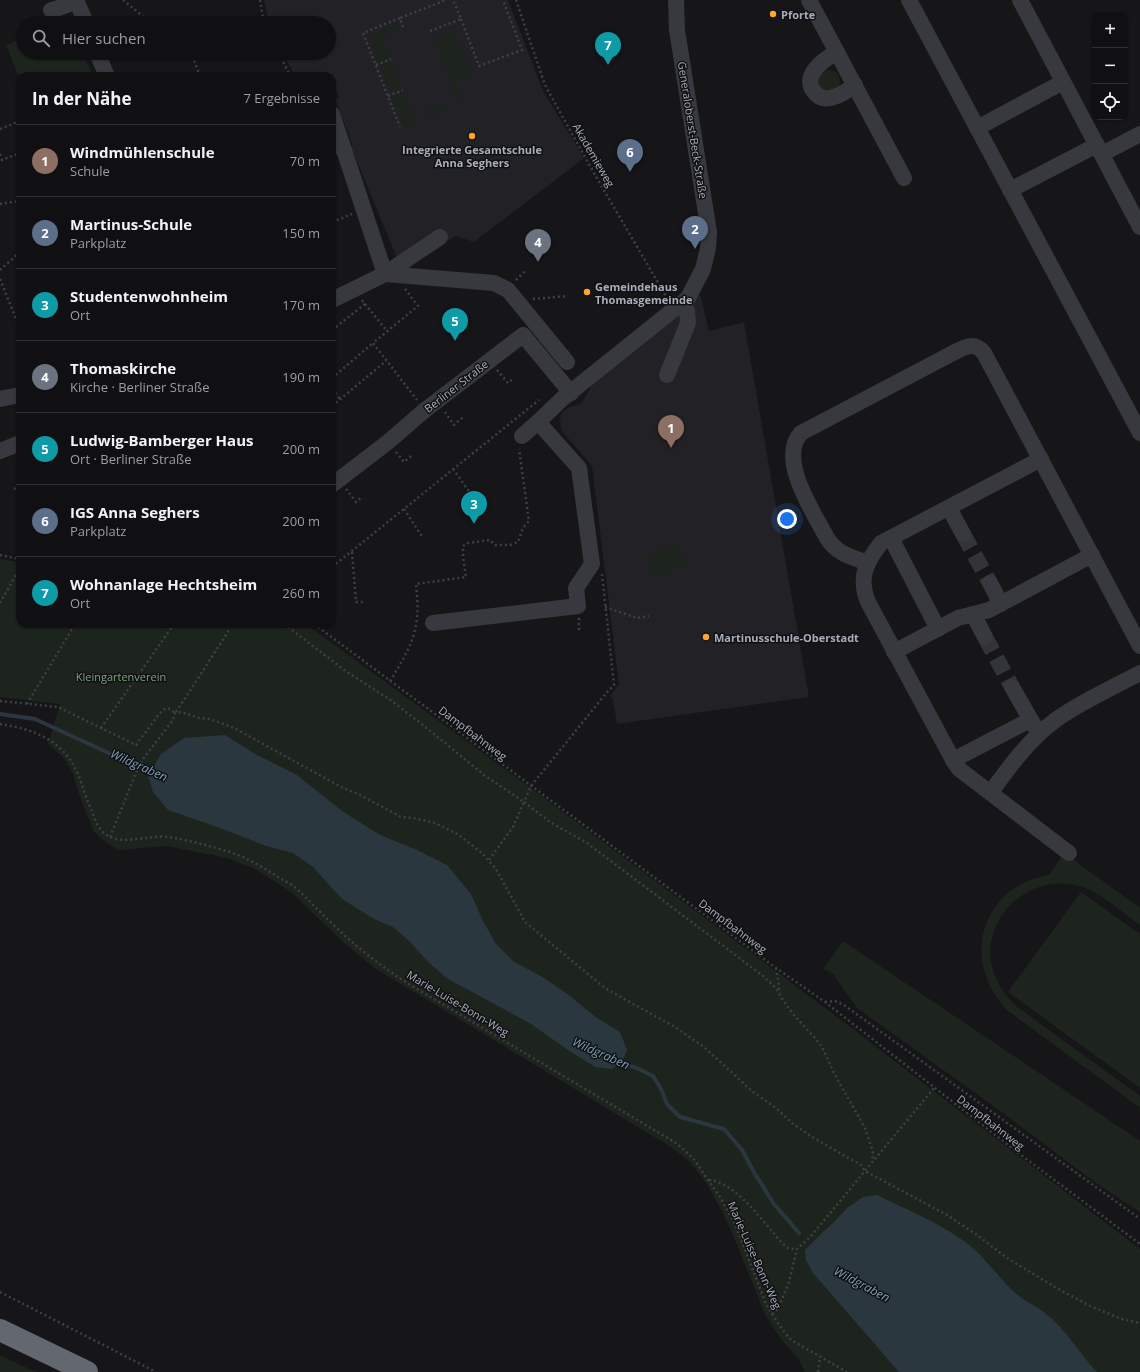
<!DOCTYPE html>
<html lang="de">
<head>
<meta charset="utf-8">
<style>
	:root { --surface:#101013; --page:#19191c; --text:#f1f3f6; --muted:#9c9da0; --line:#303033; --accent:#0f766e }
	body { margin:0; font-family:"Open Sans",sans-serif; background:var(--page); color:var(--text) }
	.controls { position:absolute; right:12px; top:12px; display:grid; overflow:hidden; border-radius:8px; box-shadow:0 1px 3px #0004 }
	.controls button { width:36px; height:36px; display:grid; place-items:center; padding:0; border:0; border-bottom:1px solid var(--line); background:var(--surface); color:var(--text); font:20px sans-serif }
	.you { position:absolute; left:787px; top:519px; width:14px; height:14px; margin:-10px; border:3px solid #fff; border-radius:50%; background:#1a73e8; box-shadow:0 0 0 6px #1a73e833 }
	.badge { display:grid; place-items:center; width:26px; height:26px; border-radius:50%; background:var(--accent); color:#fff; font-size:13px; font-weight:700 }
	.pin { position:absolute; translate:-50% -33px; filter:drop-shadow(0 1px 2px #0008) }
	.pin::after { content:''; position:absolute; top:21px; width:14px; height:12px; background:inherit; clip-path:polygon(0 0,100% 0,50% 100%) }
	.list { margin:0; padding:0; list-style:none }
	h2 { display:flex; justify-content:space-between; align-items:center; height:52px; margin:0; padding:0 16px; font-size:17px }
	h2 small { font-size:13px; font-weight:400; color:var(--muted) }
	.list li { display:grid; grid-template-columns:26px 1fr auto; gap:12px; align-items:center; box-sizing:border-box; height:72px; padding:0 16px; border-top:1px solid var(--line) }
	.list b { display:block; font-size:15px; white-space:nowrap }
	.list p { margin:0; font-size:13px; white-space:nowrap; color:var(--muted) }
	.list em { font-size:13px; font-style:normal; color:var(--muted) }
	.icon { flex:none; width:22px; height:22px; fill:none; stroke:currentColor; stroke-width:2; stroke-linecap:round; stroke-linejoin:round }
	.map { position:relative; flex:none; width:1140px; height:1372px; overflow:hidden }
	.search { position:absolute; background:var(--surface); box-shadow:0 1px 3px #0004; left:16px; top:16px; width:320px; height:44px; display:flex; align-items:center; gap:10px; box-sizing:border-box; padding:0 14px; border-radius:22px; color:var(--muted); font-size:15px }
	.panel { position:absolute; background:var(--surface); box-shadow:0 1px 3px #0004; left:16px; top:72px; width:320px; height:556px; border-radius:12px }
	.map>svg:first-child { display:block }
</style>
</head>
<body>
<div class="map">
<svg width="1140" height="1372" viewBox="0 0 1140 1372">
	<rect width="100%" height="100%" fill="#161619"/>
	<g fill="#222226">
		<polygon points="264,0 508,0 543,91 584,158 474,242 456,236 402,265 399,263 351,147 352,144 350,138 335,99 339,98 334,85 332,85 332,76 295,76 283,53 329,53 329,23 269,23"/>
		<polygon points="700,294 709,331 744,322 809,697 617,724 613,699 610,696 619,684 592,466 561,430 560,418 562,412 569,407 580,404 583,401 592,385"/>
	</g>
	<g fill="#1c241d">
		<polygon points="398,24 400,29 382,36 390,57 379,61 369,35"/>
		<polygon points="455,31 471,73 455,80 464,103 459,105 433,37 438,35 439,37"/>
		<polygon points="23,38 23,53 83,53 93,76 20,76 20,79 6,45"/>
		<polygon points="392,62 402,88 391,92 381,66"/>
		<circle cx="829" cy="81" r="11"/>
		<polygon points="404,93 413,116 416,115 418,121 404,127 392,97"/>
		<polygon points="446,104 448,109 427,117 425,112"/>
		<polygon points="678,542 687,564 655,577 646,556"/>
		<polygon points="0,559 20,562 20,624 306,624 539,794 828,1010 1140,1249 1140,1372 805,1372 799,1359 780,1338 765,1314 728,1223 707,1184 690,1162 671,1147 376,969 344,943 291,892 255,869 227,858 167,846 119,850 107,843 94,832 80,797 73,774 65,759 48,744 60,704 0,697"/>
		<path d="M1064 853 1140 908V925C1119 910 1097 888 1070 884 1023 878 982 920 992 967 996 983 1005 995 1016 1006L1140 1096V1108L1007 1010C971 974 972 914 1018 886 1028 880 1039 877 1050 874Z"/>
		<polygon points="1081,892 1140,934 1140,1088 1008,992"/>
		<polygon points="843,941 1140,1141 1140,1212 1096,1183 995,1107 857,1008 833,974 823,969"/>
		<polygon points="0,1355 36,1372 0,1372"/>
	</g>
	<g fill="#2b373e">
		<polygon points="225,735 257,755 297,775 342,811 380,835 417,850 447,865 471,894 483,921 496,944 514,962 541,976 566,993 597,1018 620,1032 627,1050 622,1063 611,1069 595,1067 568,1050 531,1024 448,979 429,963 411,943 393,927 374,919 342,899 313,867 293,853 266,846 220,828 168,810 153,792 148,776 161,754 184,738"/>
		<path d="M877 1195C905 1209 935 1221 961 1239 981 1252 995 1273 1012 1290 1023 1301 1033 1304 1045 1313 1065 1328 1079 1353 1097 1372H899L813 1273 806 1260 805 1250 821 1234 833 1223 847 1208 863 1197Z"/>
	</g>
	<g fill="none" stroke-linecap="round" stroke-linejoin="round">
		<g stroke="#2b373e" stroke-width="4">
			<polyline points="0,714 35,719 128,762 152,771 156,774"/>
			<polyline points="617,1062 637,1068 653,1076 661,1089 667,1104 680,1117 724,1129 742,1150 755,1174 774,1204 799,1233"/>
		</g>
		<g stroke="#333439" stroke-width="16" stroke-dasharray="16 8" stroke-linecap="butt">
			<polyline points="963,534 990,583"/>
			<polyline points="985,637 1012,687"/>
		</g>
		<g stroke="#3d4045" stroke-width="2.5" stroke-dasharray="2 3" stroke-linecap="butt">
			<polyline points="123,0 151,23"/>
			<polyline points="260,0 264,23"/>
			<polyline points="516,0 545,85 591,168 667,298"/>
			<polyline points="400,18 363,33 400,127"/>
			<polyline points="461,19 479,66 522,50 503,0"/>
			<polyline points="403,27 400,18 446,0"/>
			<polyline points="430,31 461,19 453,0"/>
			<polyline points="279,53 290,76"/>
			<polyline points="113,57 192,55 200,76"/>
			<polyline points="376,65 391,59"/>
			<polyline points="388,96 403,90"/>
			<polyline points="0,129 20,121"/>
			<polyline points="0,154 2,160 20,153"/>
			<polyline points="0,204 20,201"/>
			<polyline points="332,222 352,214"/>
			<polyline points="0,270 20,252"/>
			<polyline points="0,279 20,329"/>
			<polyline points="516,280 525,271"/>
			<polyline points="405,289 418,306 373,343 417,400"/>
			<polyline points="533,299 568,296"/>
			<polyline points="365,304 387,331"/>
			<polyline points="332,330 365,304 361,299"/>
			<polyline points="497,370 508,383 513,379"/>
			<polyline points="332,378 373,343"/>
			<polyline points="332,389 340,399"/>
			<polyline points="332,406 386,361"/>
			<polyline points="445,412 454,425 463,417"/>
			<polyline points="396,452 404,462 411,456"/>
			<polyline points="453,469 478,504"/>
			<polyline points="14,489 20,486"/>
			<polyline points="346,489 356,502 362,497"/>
			<polyline points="404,509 423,538"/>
			<polyline points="352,552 356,602 364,602"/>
			<polyline points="0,555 20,559"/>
			<polyline points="332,567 539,400"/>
			<polyline points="602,574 614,685 608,691 531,786 524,802 550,822 587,843 763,976 776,988 783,1000 793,1014 814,1037 822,1047 835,1075 865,1128 873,1152 872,1162"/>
			<polyline points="0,603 20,568"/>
			<polyline points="605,607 637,618 649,616"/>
			<polyline points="579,618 579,632"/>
			<polyline points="284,624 347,672 389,699 423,725 484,775 524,802 513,827 489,860"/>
			<polyline points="314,624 776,968 825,1002 1017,1152 1140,1244"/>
			<path d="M390 681C401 663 413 645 416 624 419 611 417 597 416 584L466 577 463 557V546L468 543 490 540 495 545H510L518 542 523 528 529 521 519 449"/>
			<polyline points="0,701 58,707 136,745 159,714 166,708 170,709 175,713 186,697 233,624"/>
			<polyline points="27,704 75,624"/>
			<path d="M0 724C34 729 63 740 78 774 82 783 84 793 88 802 92 810 95 823 101 830 117 849 147 834 168 837 189 840 209 846 230 852 247 858 263 867 278 877 285 881 293 885 298 890 316 907 332 925 351 941 368 956 387 970 407 983L676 1143 693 1158 720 1197 735 1224 766 1304 779 1325 791 1340 847 1372"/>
			<polyline points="101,728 174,624"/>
			<polyline points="110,837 136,773 143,759 173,720 175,713 182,712 199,718 210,719 234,728 343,788 358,794 401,817 413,818 435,823 459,835 483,854 496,869 525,922 600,984 608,990 675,1027 704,1047 753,1092 776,1108 792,1123 812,1137 861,1165 865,1171 947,1215 977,1235 1007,1258 1055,1287 1090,1306 1122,1319 1140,1323"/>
			<polyline points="776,968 779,985 779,993"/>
			<polyline points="825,1002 835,1001 844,1005 1140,1219"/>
			<path d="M709 1180C733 1182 756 1213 771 1230 776 1236 781 1243 788 1248 791 1249 794 1249 797 1249"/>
			<polyline points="0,1292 156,1372"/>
			<polyline points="772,1314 778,1309 789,1282 797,1249 811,1236 934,1088"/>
			<polyline points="818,1372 820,1357"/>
		</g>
		<g stroke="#37393e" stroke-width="16">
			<polyline points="76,0 86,23"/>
			<polyline points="809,0 904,178"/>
			<polyline points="909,0 1140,433"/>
			<polyline points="1020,0 1140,227"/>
			<polyline points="51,10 56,9 77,1"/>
			<path d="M837 52C823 60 799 77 816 94 820 98 825 99 830 98 839 97 848 90 855 85"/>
			<polyline points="97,53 107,76"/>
			<polyline points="332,114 342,144 332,147"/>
			<polyline points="977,128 1063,82"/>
			<polyline points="342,144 385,274 440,237"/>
			<polyline points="1102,154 1140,134"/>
			<polyline points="1010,190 1097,145"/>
			<polyline points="332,300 385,274 494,283 508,290 567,362"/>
			<polyline points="667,375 688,323 687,311 683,303"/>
			<polyline points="0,399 20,395"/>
			<polyline points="522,436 538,422"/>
			<polyline points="0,451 20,443"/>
			<path d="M1041 459 881 543C866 562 858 578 868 602L953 760 959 769 1069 853"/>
			<polyline points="332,485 388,442 425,410 523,335 571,393"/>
			<polyline points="949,508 963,534"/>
			<polyline points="891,538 938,629"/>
			<path d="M868 563C851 557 837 554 827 538 814 513 777 459 801 433L953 353C965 347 974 341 984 353L1140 646"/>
			<polyline points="990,583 1001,604"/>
			<polyline points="973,614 985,637"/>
			<polyline points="433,623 578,606 576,588 592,564 579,468 538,422 562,399 688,298 703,269 708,248 709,232 677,30 676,0"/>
			<polyline points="894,652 958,618 989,610 1092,555"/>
			<polyline points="1012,687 1036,729"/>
			<polyline points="953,760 1030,720"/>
			<path d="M991 792C1010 766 1029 739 1057 719 1082 701 1112 688 1140 673"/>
		</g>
		<polyline stroke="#63676f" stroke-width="22" points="0,1330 87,1372"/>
	</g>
	<g fill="#fea629" stroke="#111114" stroke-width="1.5">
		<circle cx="773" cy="14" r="4"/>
		<circle cx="472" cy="136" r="4"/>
		<circle cx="587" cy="292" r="4"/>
		<circle cx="706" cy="637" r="4"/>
	</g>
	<g text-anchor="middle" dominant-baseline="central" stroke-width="3" stroke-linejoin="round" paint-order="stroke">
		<g font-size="11" font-weight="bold" fill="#a8aeb9" stroke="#111114" text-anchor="start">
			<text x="781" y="14">Pforte</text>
			<text x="472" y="149" text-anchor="middle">Integrierte Gesamtschule<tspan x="472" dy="13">Anna Seghers</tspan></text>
			<text x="595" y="286">Gemeindehaus<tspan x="595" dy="13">Thomasgemeinde</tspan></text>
			<text x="714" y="637">Martinusschule-Oberstadt</text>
		</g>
		<g font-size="11" fill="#a8aeb9" stroke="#111114">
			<text transform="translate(693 130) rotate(81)">Generaloberst-Beck-Straße</text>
			<text transform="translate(594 155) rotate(60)">Akademieweg</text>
			<text transform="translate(456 386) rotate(-38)">Berliner Straße</text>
			<text transform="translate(473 733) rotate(37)">Dampfbahnweg</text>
			<text transform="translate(733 926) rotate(37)">Dampfbahnweg</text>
			<text transform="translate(458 1003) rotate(31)">Marie-Luise-Bonn-Weg</text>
			<text transform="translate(991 1122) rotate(38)">Dampfbahnweg</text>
			<text transform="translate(755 1255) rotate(66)">Marie-Luise-Bonn-Weg</text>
		</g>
		<g font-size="11" fill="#7ea67d" stroke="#111114">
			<text x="121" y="676">Kleingartenverein</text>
		</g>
		<g font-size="12" font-style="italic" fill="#7ca0b7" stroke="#111114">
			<text transform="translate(139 765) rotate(24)">Wildgraben</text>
			<text transform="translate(601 1053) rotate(24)">Wildgraben</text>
			<text transform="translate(862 1284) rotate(28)">Wildgraben</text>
		</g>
	</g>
</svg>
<div class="controls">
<button>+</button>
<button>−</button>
<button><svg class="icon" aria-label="locate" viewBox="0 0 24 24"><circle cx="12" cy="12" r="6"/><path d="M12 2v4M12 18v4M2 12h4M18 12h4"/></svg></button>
</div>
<div class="you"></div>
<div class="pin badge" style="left:671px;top:448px;background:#8d6e63">1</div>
<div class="pin badge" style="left:695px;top:249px;background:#5c6f8a">2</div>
<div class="pin badge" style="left:474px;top:524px;background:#0f9aa8">3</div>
<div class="pin badge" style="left:538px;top:262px;background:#6b7280">4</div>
<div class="pin badge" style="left:455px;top:341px;background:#0f9aa8">5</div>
<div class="pin badge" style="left:630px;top:172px;background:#5c6f8a">6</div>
<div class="pin badge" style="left:608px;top:65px;background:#0f9aa8">7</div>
<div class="search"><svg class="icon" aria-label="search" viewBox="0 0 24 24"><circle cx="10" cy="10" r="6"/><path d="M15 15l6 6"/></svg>Hier suchen</div>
<section class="panel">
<h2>In der Nähe<small>7 Ergebnisse</small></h2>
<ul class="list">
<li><span class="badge" style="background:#8d6e63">1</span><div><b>Windmühlenschule</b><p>Schule</p></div><em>70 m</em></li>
<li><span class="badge" style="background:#5c6f8a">2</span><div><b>Martinus-Schule</b><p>Parkplatz</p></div><em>150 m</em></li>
<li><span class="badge" style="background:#0f9aa8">3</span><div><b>Studentenwohnheim</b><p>Ort</p></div><em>170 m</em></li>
<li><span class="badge" style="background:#6b7280">4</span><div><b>Thomaskirche</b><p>Kirche · Berliner Straße</p></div><em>190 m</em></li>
<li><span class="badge" style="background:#0f9aa8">5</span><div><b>Ludwig-Bamberger Haus</b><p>Ort · Berliner Straße</p></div><em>200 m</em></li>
<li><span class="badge" style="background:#5c6f8a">6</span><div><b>IGS Anna Seghers</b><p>Parkplatz</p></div><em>200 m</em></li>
<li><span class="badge" style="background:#0f9aa8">7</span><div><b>Wohnanlage Hechtsheim</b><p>Ort</p></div><em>260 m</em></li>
</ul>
</section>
</div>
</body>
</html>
